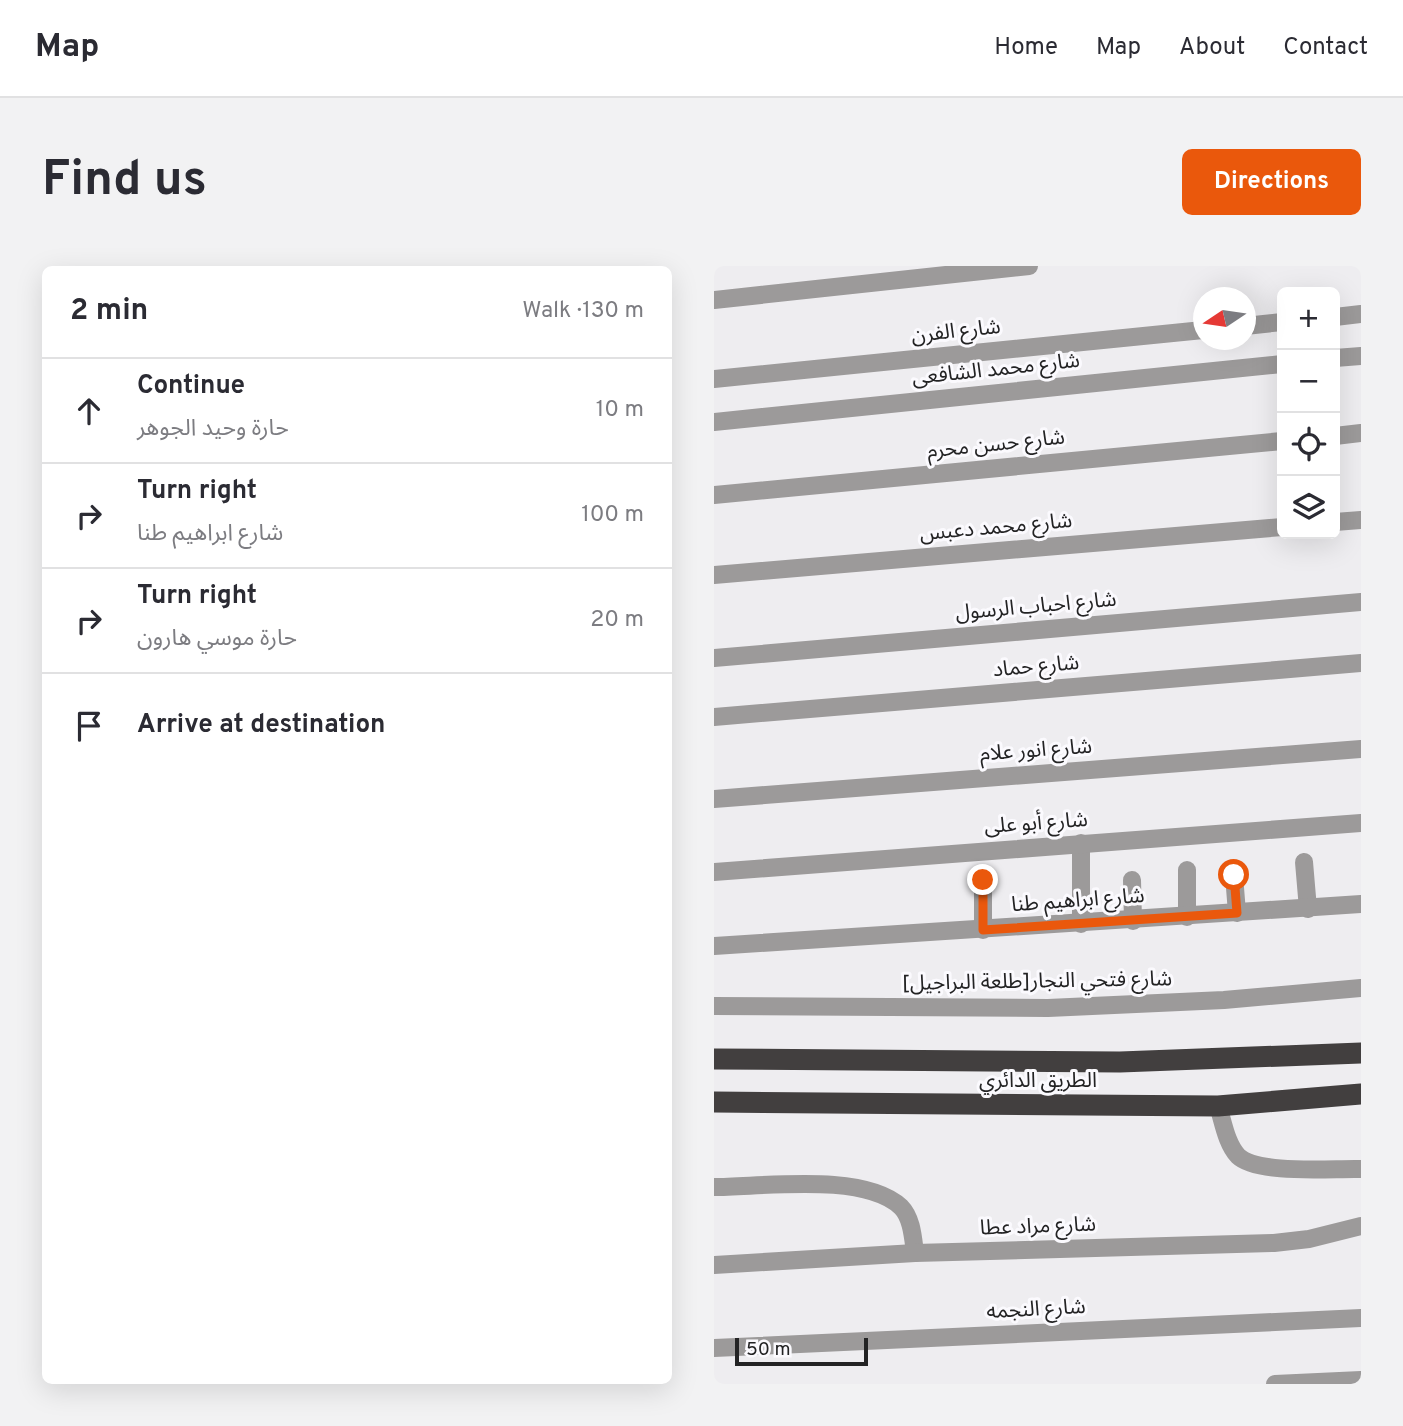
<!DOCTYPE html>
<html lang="en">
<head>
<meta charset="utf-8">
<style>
	:root { --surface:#fff; --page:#f2f2f3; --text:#2b2b33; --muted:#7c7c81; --line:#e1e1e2; --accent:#ea580c }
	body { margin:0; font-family:Overpass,"Noto Sans Arabic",sans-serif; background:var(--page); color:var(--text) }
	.controls { position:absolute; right:21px; top:21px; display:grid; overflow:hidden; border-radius:10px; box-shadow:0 7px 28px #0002 }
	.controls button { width:63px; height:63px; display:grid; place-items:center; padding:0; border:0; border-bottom:2px solid var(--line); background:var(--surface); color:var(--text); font:35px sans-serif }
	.compass { position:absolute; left:479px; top:21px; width:63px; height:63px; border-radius:50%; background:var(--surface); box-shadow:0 7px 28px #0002; rotate:257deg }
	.scale { position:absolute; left:21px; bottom:18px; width:133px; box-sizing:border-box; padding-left:7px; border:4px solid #232324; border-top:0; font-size:19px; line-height:24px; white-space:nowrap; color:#232324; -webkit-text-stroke:5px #fbfafe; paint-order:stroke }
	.stop { position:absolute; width:21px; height:21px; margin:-16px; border:5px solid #ea580c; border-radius:50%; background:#fff }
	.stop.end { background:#ea580c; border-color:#fff; box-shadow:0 2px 7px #0008 }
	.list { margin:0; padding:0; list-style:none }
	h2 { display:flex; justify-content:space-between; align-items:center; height:91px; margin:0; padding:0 28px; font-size:30px }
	h2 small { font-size:23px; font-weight:400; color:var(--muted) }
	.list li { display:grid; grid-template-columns:46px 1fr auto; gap:21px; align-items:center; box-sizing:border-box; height:105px; padding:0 28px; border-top:2px solid var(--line) }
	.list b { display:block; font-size:26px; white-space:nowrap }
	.list p { margin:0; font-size:23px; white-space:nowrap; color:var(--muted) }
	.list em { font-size:23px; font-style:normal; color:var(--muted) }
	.icon { flex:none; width:38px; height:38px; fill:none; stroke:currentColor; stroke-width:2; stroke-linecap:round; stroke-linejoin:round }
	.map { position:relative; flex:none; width:647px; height:1118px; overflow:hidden; border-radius:10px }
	header { display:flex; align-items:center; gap:42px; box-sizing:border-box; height:98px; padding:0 35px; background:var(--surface); border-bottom:2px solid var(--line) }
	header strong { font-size:33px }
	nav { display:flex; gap:38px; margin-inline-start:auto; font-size:24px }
	.intro { display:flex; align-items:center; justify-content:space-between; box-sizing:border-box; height:168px; padding:0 42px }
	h1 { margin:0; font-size:49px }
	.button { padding:18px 32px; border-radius:10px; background:var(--accent); color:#fff; font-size:24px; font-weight:700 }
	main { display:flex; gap:42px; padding:0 42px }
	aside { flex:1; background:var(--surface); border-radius:10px; box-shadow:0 7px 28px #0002 }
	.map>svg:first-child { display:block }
</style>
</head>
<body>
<header>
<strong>Map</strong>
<nav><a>Home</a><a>Map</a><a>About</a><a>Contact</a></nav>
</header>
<div class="intro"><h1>Find us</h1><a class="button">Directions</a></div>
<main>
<aside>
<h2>2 min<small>Walk · 130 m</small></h2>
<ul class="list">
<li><svg class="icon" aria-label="ahead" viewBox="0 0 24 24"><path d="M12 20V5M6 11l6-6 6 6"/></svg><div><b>Continue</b><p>حارة وحيد الجوهر</p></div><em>10 m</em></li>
<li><svg class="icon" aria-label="right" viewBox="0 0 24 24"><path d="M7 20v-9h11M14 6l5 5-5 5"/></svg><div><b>Turn right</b><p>شارع ابراهيم طنا</p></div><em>100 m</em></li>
<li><svg class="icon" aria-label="right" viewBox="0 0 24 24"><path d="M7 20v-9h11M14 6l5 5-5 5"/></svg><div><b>Turn right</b><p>حارة موسي هارون</p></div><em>20 m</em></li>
<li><svg class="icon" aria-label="arrive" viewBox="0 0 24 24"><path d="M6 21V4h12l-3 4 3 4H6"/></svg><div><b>Arrive at destination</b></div></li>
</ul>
</aside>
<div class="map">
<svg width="647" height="1118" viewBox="0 0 647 1118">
	<rect width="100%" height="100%" fill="#eeedf0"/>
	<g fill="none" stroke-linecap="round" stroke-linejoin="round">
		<g stroke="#9c9a9a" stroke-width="18">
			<polyline points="0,34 315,0"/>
			<polyline points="621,51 647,48"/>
			<polyline points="531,60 568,56"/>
			<polyline points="621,92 647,90"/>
			<polyline points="0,113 489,64"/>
			<polyline points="0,156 568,98"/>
			<polyline points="621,170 647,167"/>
			<polyline points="0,229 568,175"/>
			<polyline points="621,256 647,254"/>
			<polyline points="0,309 568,261"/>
			<polyline points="0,392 647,336"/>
			<polyline points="0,451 647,397"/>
			<polyline points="0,533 647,483"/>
			<polyline points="367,577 367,658"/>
			<polyline points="590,596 594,643"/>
			<polyline points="0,606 647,557"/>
			<polyline points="520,609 523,647"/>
			<polyline points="269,614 269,664"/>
			<polyline points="418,614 419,655"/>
			<polyline points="473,651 473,604"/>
			<polyline points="0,680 647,638"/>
			<polyline points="0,740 334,742 510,734 647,722"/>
			<path d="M504 840C509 855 512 877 524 890 544 909 619 902 647 903"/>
			<path d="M0 921C48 921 150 906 187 941 198 952 199 972 201 987"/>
			<polyline points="0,999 201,987 560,977 595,973 647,960"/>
			<polyline points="0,1082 647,1052"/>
			<polyline points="561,1118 647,1114"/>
		</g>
		<g stroke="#423f3f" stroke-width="21">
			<polyline points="0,793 406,796 647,787"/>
			<polyline points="0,836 504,840 647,828"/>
		</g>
	</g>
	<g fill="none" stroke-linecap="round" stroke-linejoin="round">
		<polyline stroke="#ea580c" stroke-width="9" points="269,614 269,664 523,647 520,609"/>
	</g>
	<g text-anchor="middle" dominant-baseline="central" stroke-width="6" stroke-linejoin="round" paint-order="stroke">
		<g font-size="21" fill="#232324" stroke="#fbfafe">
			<text transform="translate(242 66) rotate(-6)">شارع الفرن</text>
			<text transform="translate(282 104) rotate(-6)">شارع محمد الشافعى</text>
			<text transform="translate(282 179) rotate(-6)">شارع حسن محرم</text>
			<text transform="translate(282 262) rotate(-5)">شارع محمد دعبس</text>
			<text transform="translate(322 341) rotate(-5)">شارع احباب الرسول</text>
			<text transform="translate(322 401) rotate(-5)">شارع حماد</text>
			<text transform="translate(322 485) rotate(-4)">شارع انور علام</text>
			<text transform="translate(322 558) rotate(-4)">شارع أبو على</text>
			<text transform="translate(364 635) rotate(-4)">شارع ابراهيم طنا</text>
			<text transform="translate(323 716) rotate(-1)">شارع فتحي النجار[طلعة البراجيل]</text>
			<text x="324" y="815">الطريق الدائري</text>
			<text transform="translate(324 961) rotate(-2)">شارع مراد عطا</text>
			<text transform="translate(322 1044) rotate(-3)">شارع النجمه</text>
		</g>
	</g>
</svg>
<div class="controls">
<button>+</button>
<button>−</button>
<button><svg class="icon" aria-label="locate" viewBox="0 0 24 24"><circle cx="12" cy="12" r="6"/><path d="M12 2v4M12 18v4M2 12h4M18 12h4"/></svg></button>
<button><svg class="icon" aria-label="layers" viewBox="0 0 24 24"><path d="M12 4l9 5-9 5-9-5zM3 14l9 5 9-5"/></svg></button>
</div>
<svg class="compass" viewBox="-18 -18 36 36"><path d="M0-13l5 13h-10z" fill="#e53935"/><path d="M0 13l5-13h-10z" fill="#7c7c81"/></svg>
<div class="scale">50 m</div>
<div class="stop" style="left:520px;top:609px"></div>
<div class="stop end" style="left:269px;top:614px"></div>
</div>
</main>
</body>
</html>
